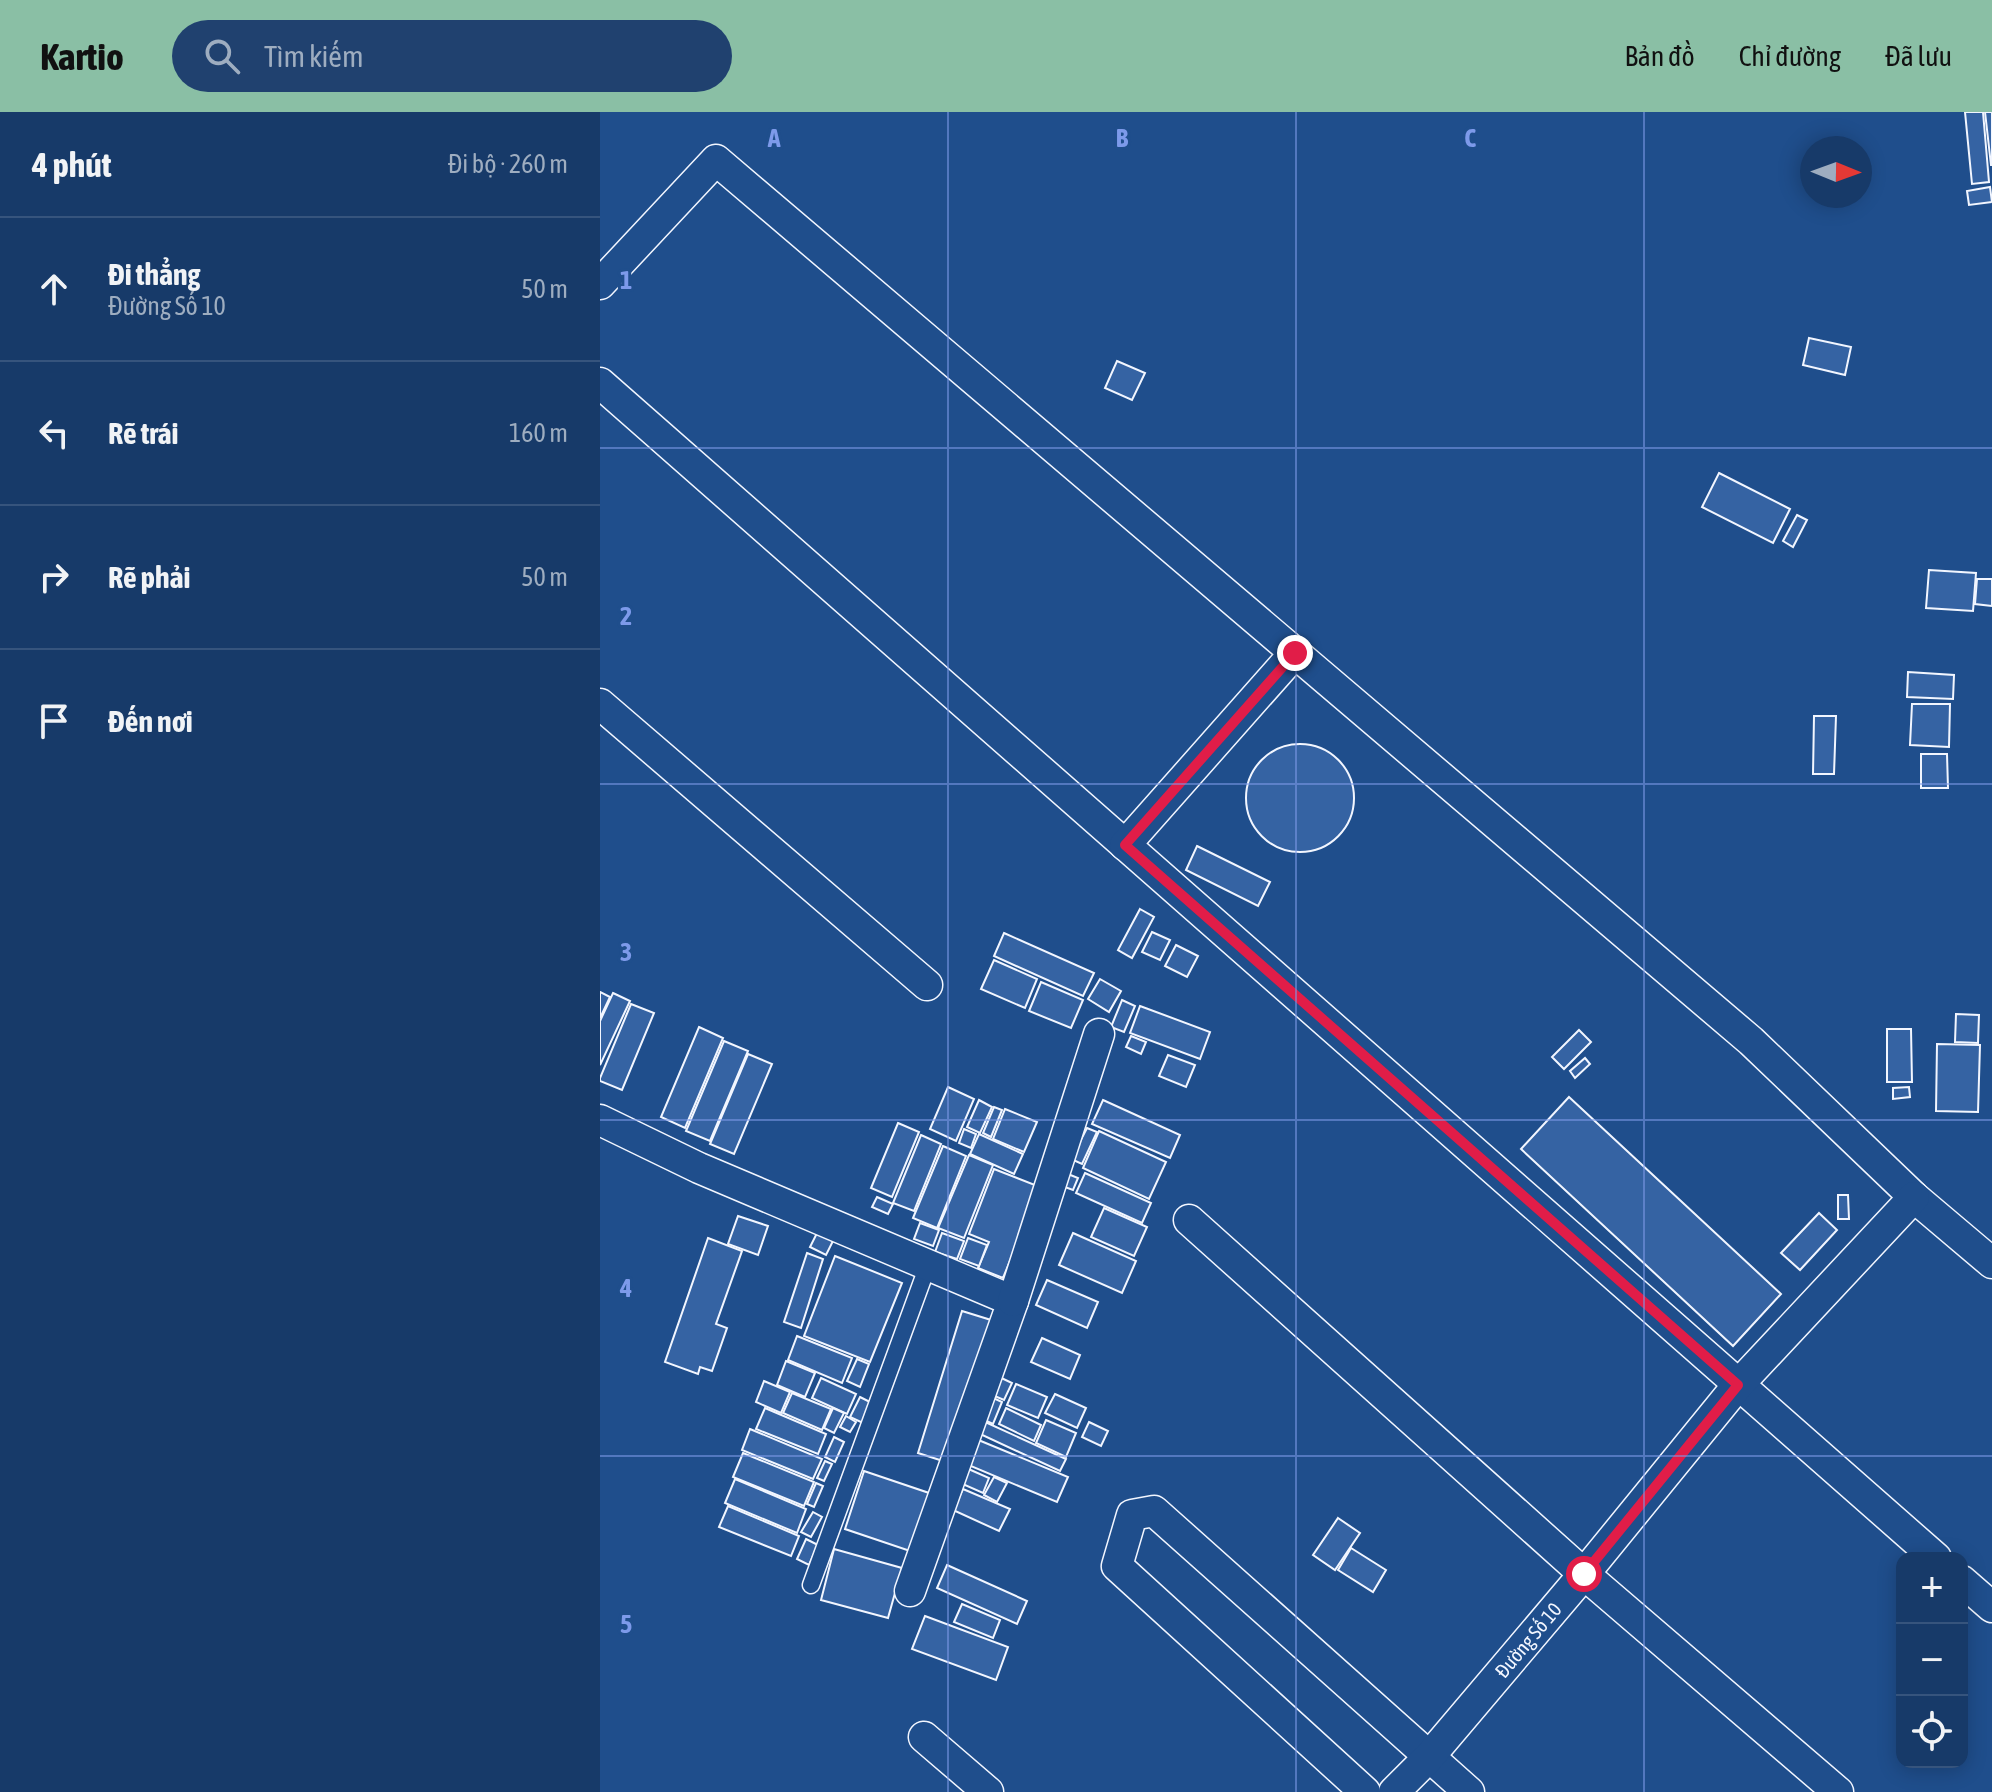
<!DOCTYPE html>
<html lang="vi">
<head>
<meta charset="utf-8">
<style>
	:root { --surface:#173a69; --page:#20416f; --text:#f1f3f6; --muted:#9eadc0; --line:#36547d; --accent:#8abfa5 }
	body { margin:0; font-family:"Asap Condensed",sans-serif; background:var(--page); color:var(--text) }
	.controls { position:absolute; right:24px; bottom:24px; display:grid; overflow:hidden; border-radius:16px; box-shadow:0 4px 20px #0003 }
	.controls button { width:72px; height:72px; display:grid; place-items:center; padding:0; border:0; border-bottom:2px solid var(--line); background:var(--surface); color:var(--text); font:40px sans-serif }
	.compass { position:absolute; left:1200px; top:24px; width:72px; height:72px; border-radius:50%; background:var(--surface); box-shadow:0 4px 20px #0003; rotate:91deg }
	.stop { position:absolute; width:24px; height:24px; margin:-18px; border:6px solid #e11d48; border-radius:50%; background:#fff }
	.stop.end { background:#e11d48; border-color:#fff; box-shadow:0 2px 8px #0008 }
	.list { margin:0; padding:0; list-style:none }
	h2 { display:flex; justify-content:space-between; align-items:center; height:104px; margin:0; padding:0 32px; font-size:34px }
	h2 small { font-size:26px; font-weight:400; color:var(--muted) }
	.list li { display:grid; grid-template-columns:52px 1fr auto; gap:24px; align-items:center; box-sizing:border-box; height:144px; padding:0 32px; border-top:2px solid var(--line) }
	.list b { display:block; font-size:30px; white-space:nowrap }
	.list p { margin:0; font-size:26px; white-space:nowrap; color:var(--muted) }
	.list em { font-size:26px; font-style:normal; color:var(--muted) }
	.icon { flex:none; width:44px; height:44px; fill:none; stroke:currentColor; stroke-width:2; stroke-linecap:round; stroke-linejoin:round }
	.map { position:relative; flex:none; width:1392px; height:1680px; overflow:hidden }
	header { display:flex; align-items:center; gap:48px; box-sizing:border-box; height:112px; padding:0 40px; background:var(--accent); color:#111 }
	header strong { font-size:38px }
	nav { display:flex; gap:44px; margin-inline-start:auto; font-size:28px }
	.search { width:560px; height:72px; background:var(--page); display:flex; align-items:center; gap:20px; box-sizing:border-box; padding:0 28px; border-radius:44px; color:var(--muted); font-size:30px }
	main { display:flex }
	aside { flex:1; background:var(--surface) }
	.map>svg:first-child { display:block }
</style>
</head>
<body>
<header>
<strong>Kartio</strong>
<div class="search"><svg class="icon" aria-label="search" viewBox="0 0 24 24"><circle cx="10" cy="10" r="6"/><path d="M15 15l6 6"/></svg>Tìm kiếm</div>
<nav><a>Bản đồ</a><a>Chỉ đường</a><a>Đã lưu</a></nav>
</header>
<main>
<aside>
<h2>4 phút<small>Đi bộ · 260 m</small></h2>
<ul class="list">
<li><svg class="icon" aria-label="ahead" viewBox="0 0 24 24"><path d="M12 20V5M6 11l6-6 6 6"/></svg><div><b>Đi thẳng</b><p>Đường Số 10</p></div><em>50 m</em></li>
<li><svg class="icon" aria-label="left" viewBox="0 0 24 24"><path d="M17 20v-9H6M10 6l-5 5 5 5"/></svg><div><b>Rẽ trái</b></div><em>160 m</em></li>
<li><svg class="icon" aria-label="right" viewBox="0 0 24 24"><path d="M7 20v-9h11M14 6l5 5-5 5"/></svg><div><b>Rẽ phải</b></div><em>50 m</em></li>
<li><svg class="icon" aria-label="arrive" viewBox="0 0 24 24"><path d="M6 21V4h12l-3 4 3 4H6"/></svg><div><b>Đến nơi</b></div></li>
</ul>
</aside>
<div class="map">
<svg width="1392" height="1680" viewBox="0 0 1392 1680">
	<rect width="100%" height="100%" fill="#1f4e8c"/>
	<g fill="#3563a3" stroke="#f2f6ff" stroke-width="2">
		<polygon points="1365,0 1383,0 1389,70 1372,72"/>
		<polygon points="1385,0 1392,0 1392,53 1391,53"/>
		<polygon points="1390,75 1392,90 1369,93 1367,79"/>
		<polygon points="1209,226 1251,235 1245,263 1203,253"/>
		<polygon points="517,249 545,261 532,288 505,276"/>
		<polygon points="1119,361 1190,397 1173,431 1102,395"/>
		<polygon points="1197,403 1207,408 1193,435 1183,429"/>
		<polygon points="1329,458 1376,461 1373,499 1326,496"/>
		<polygon points="1377,467 1392,467 1392,494 1375,492"/>
		<polygon points="1308,560 1354,563 1353,587 1307,585"/>
		<polygon points="1312,592 1350,592 1349,635 1310,633"/>
		<polygon points="1214,604 1236,604 1234,662 1213,662"/>
		<circle cx="700" cy="686" r="54"/>
		<polygon points="1321,642 1347,642 1348,676 1321,676"/>
		<polygon points="597,734 670,770 658,794 586,758"/>
		<polygon points="540,797 554,805 532,846 518,838"/>
		<polygon points="552,820 570,828 560,848 542,840"/>
		<polygon points="404,821 494,861 483,884 394,844"/>
		<polygon points="576,833 598,844 587,865 565,854"/>
		<polygon points="394,848 437,867 425,896 381,877"/>
		<polygon points="500,867 521,879 509,900 488,887"/>
		<polygon points="441,870 483,888 471,916 429,899"/>
		<polygon points="0,880 10,885 0,906"/>
		<polygon points="13,881 30,889 0,953 0,909"/>
		<polygon points="522,888 535,894 524,920 511,915"/>
		<polygon points="31,892 54,901 22,978 0,969 0,966"/>
		<polygon points="540,894 610,920 600,947 530,921"/>
		<polygon points="1356,902 1379,903 1378,931 1355,930"/>
		<polygon points="99,915 123,926 85,1016 61,1005"/>
		<polygon points="1287,917 1311,917 1312,970 1287,970"/>
		<polygon points="979,918 991,930 964,957 952,945"/>
		<polygon points="531,924 546,930 541,942 526,935"/>
		<polygon points="124,929 148,939 110,1029 86,1019"/>
		<polygon points="1337,932 1380,933 1378,1000 1336,999"/>
		<polygon points="148,942 172,952 134,1042 110,1032"/>
		<polygon points="568,943 595,953 586,975 559,964"/>
		<polygon points="985,946 990,952 975,966 970,959"/>
		<polygon points="348,975 374,987 356,1029 330,1017"/>
		<polygon points="1309,975 1310,985 1293,987 1293,976"/>
		<polygon points="969,985 1181,1182 1133,1234 921,1037"/>
		<polygon points="379,988 392,995 380,1021 367,1015"/>
		<polygon points="503,988 580,1023 570,1046 492,1012"/>
		<polygon points="394,995 402,998 391,1025 383,1021"/>
		<polygon points="405,997 437,1010 424,1040 393,1027"/>
		<polygon points="298,1011 319,1020 292,1085 271,1076"/>
		<polygon points="487,1016 497,1020 482,1052 471,1047"/>
		<polygon points="364,1017 376,1022 371,1036 359,1031"/>
		<polygon points="499,1019 566,1050 549,1087 483,1056"/>
		<polygon points="379,1022 423,1042 414,1062 370,1042"/>
		<polygon points="321,1023 341,1032 314,1099 293,1091"/>
		<polygon points="343,1034 366,1044 337,1116 313,1106"/>
		<polygon points="369,1043 393,1053 364,1126 338,1116"/>
		<polygon points="394,1057 440,1075 403,1166 378,1156 389,1130 369,1122"/>
		<polygon points="485,1061 551,1091 542,1111 476,1081"/>
		<polygon points="468,1062 478,1066 473,1078 462,1074"/>
		<polygon points="1238,1083 1248,1083 1249,1107 1238,1107"/>
		<polygon points="277,1085 293,1092 288,1102 272,1095"/>
		<polygon points="504,1096 547,1115 534,1144 491,1125"/>
		<polygon points="1219,1101 1237,1118 1200,1158 1181,1141"/>
		<polygon points="138,1104 168,1114 158,1143 128,1132"/>
		<polygon points="320,1111 339,1118 333,1134 314,1127"/>
		<polygon points="218,1119 234,1127 226,1143 210,1135"/>
		<polygon points="342,1121 364,1129 357,1147 335,1140"/>
		<polygon points="473,1121 536,1149 522,1181 459,1153"/>
		<polygon points="108,1126 142,1139 116,1212 127,1216 112,1259 100,1255 98,1262 65,1250"/>
		<polygon points="368,1126 387,1133 379,1154 360,1147"/>
		<polygon points="207,1141 223,1147 201,1216 184,1210"/>
		<polygon points="235,1144 302,1171 270,1250 204,1224"/>
		<polygon points="447,1168 498,1190 487,1216 436,1193"/>
		<polygon points="362,1199 391,1208 346,1350 318,1341"/>
		<polygon points="197,1224 252,1246 242,1271 188,1248"/>
		<polygon points="442,1226 480,1243 470,1267 431,1250"/>
		<polygon points="257,1247 269,1252 260,1275 247,1269"/>
		<polygon points="186,1249 215,1261 205,1285 177,1273"/>
		<polygon points="393,1262 412,1271 404,1288 385,1280"/>
		<polygon points="221,1266 256,1282 247,1302 212,1286"/>
		<polygon points="164,1269 190,1280 181,1301 156,1290"/>
		<polygon points="416,1272 447,1285 438,1306 407,1293"/>
		<polygon points="192,1281 231,1297 222,1318 183,1301"/>
		<polygon points="455,1282 486,1296 477,1316 445,1301"/>
		<polygon points="389,1284 402,1290 393,1312 380,1306"/>
		<polygon points="260,1285 272,1291 263,1311 250,1305"/>
		<polygon points="165,1296 226,1322 218,1342 156,1317"/>
		<polygon points="233,1296 244,1301 234,1321 224,1316"/>
		<polygon points="406,1296 441,1313 434,1329 399,1312"/>
		<polygon points="246,1304 256,1310 250,1320 240,1315"/>
		<polygon points="446,1308 476,1321 466,1345 436,1331"/>
		<polygon points="383,1309 466,1347 460,1359 378,1321"/>
		<polygon points="489,1310 508,1319 501,1334 482,1325"/>
		<polygon points="150,1317 222,1347 213,1367 142,1338"/>
		<polygon points="234,1325 244,1330 235,1350 225,1345"/>
		<polygon points="376,1327 468,1365 457,1390 366,1352"/>
		<polygon points="143,1341 214,1370 204,1394 133,1365"/>
		<polygon points="225,1349 232,1352 224,1369 217,1366"/>
		<polygon points="364,1355 389,1366 383,1381 358,1370"/>
		<polygon points="264,1359 332,1382 313,1440 245,1417"/>
		<polygon points="394,1365 407,1371 397,1390 384,1383"/>
		<polygon points="135,1367 206,1397 197,1421 125,1391"/>
		<polygon points="216,1371 223,1374 214,1395 207,1392"/>
		<polygon points="363,1377 410,1397 399,1419 353,1398"/>
		<polygon points="128,1394 199,1424 191,1444 119,1415"/>
		<polygon points="213,1400 222,1405 211,1425 201,1420"/>
		<polygon points="738,1406 760,1421 735,1458 713,1443"/>
		<polygon points="206,1427 218,1433 209,1453 197,1447"/>
		<polygon points="751,1436 786,1458 773,1480 738,1458"/>
		<polygon points="234,1437 302,1456 288,1506 221,1488"/>
		<polygon points="347,1453 427,1489 417,1512 337,1476"/>
		<polygon points="362,1492 400,1508 393,1526 354,1510"/>
		<polygon points="325,1504 408,1535 396,1568 312,1537"/>
	</g>
	<g fill="none" stroke-linecap="round" stroke-linejoin="round">
		<defs>
			<polyline id="service" points="211,1473 328,1153"/>
			<g id="minor">
				<polyline points="0,172 116,48 1151,929 1314,1085 1392,1151"/>
				<polyline points="0,271 1336,1446"/>
				<polyline points="0,592 327,873"/>
				<polyline points="525,733 695,541"/>
				<polyline points="0,1008 99,1056 413,1189 310,1479"/>
				<polyline points="589,1108 984,1462 1238,1680"/>
				<polyline points="413,1189 499,922"/>
				<polyline points="1362,1469 1392,1495"/>
				<polyline points="324,1625 388,1680"/>
				<polyline points="765,1680 517,1454 532,1403 554,1399 869,1680"/>
				<polyline points="794,1680 829,1645 984,1462 1138,1273 1314,1085"/>
			</g>
		</defs>
		<use href="#service" stroke="#f2f6ff" stroke-width="19"/>
		<use href="#minor" stroke="#f2f6ff" stroke-width="33"/>
		<use href="#service" stroke="#1f4e8c" stroke-width="16"/>
		<use href="#minor" stroke="#1f4e8c" stroke-width="30"/>
	</g>
	<g fill="none" stroke-linecap="round" stroke-linejoin="round">
		<polyline stroke="#e11d48" stroke-width="10" points="695,541 525,733 1138,1273 984,1462"/>
	</g>
	<path fill="none" stroke="#7d9aea" stroke-width="2" stroke-opacity="0.55" d="M348 0V1680M696 0V1680M1044 0V1680M0 336H1392M0 672H1392M0 1008H1392M0 1344H1392"/>
	<g text-anchor="middle" dominant-baseline="central" stroke-width="6" stroke-linejoin="round" paint-order="stroke">
		<g font-size="20" fill="#f2f6ff" stroke="#1f4e8c">
			<text transform="translate(928 1528) rotate(-50)">Đường Số 10</text>
		</g>
	</g>
	<g font-size="26" text-anchor="middle" font-weight="bold" fill="#7d9aea" stroke="#1f4e8c" stroke-width="6" stroke-linejoin="round" paint-order="stroke">
		<text x="174" y="35">A</text>
		<text x="522" y="35">B</text>
		<text x="870" y="35">C</text>
		<text x="26" y="177">1</text>
		<text x="26" y="513">2</text>
		<text x="26" y="849">3</text>
		<text x="26" y="1185">4</text>
		<text x="26" y="1521">5</text>
	</g>
</svg>
<div class="controls">
<button>+</button>
<button>−</button>
<button><svg class="icon" aria-label="locate" viewBox="0 0 24 24"><circle cx="12" cy="12" r="6"/><path d="M12 2v4M12 18v4M2 12h4M18 12h4"/></svg></button>
</div>
<svg class="compass" viewBox="-18 -18 36 36"><path d="M0-13l5 13h-10z" fill="#e53935"/><path d="M0 13l5-13h-10z" fill="#9eadc0"/></svg>
<div class="stop" style="left:984px;top:1462px"></div>
<div class="stop end" style="left:695px;top:541px"></div>
</div>
</main>
</body>
</html>
